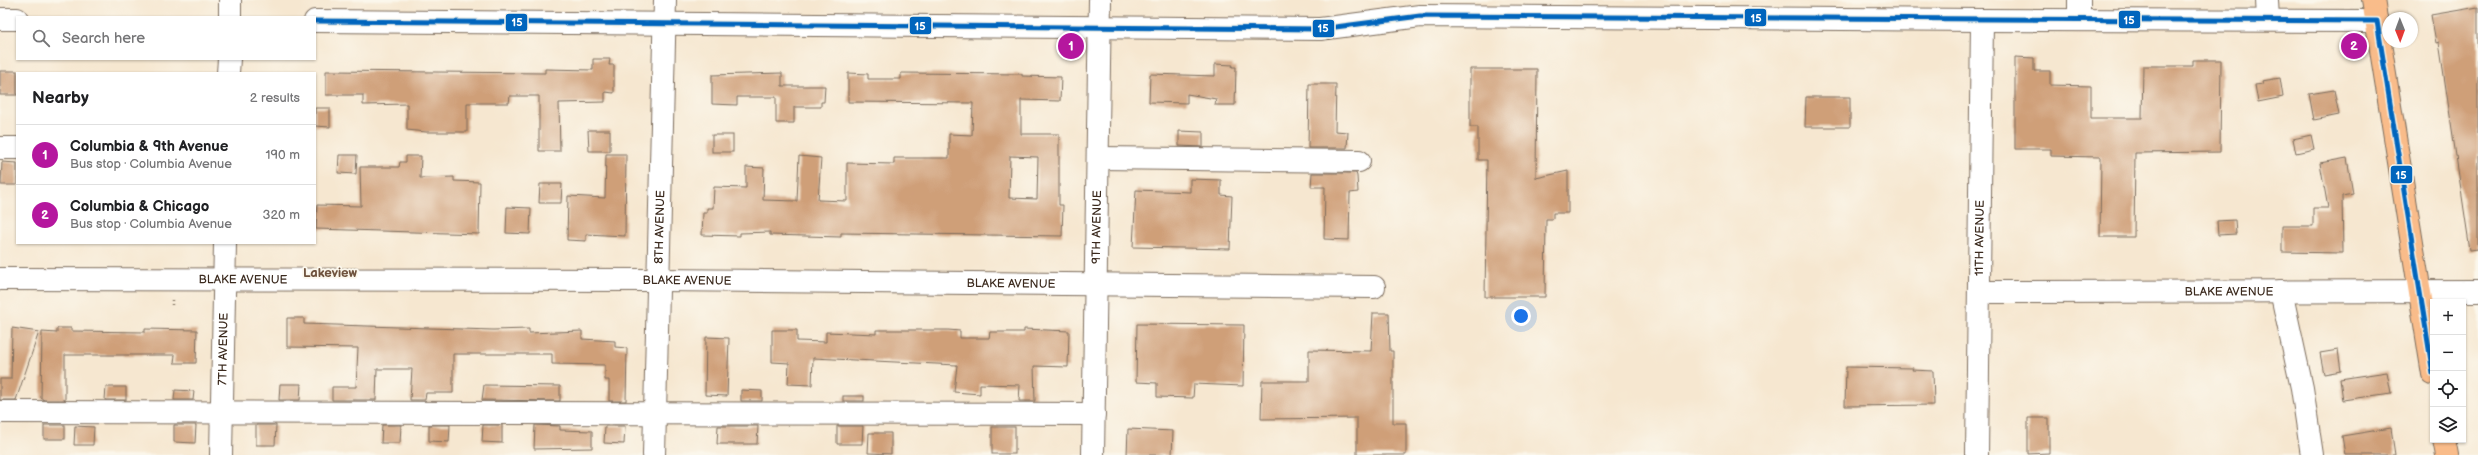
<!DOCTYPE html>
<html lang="en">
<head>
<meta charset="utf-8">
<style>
	:root { --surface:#fff; --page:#f2f2f2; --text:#202124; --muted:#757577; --line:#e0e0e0; --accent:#b5179e }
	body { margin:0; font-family:"Balsamiq Sans",sans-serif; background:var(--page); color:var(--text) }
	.controls { position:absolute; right:12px; bottom:12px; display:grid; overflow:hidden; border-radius:0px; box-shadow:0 1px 3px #0004 }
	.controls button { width:36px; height:36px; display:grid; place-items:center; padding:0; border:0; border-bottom:1px solid var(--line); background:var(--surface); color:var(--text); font:20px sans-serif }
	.compass { position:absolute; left:2382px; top:12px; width:36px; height:36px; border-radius:50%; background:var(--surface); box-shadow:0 1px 3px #0004; rotate:179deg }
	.you { position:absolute; left:1521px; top:316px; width:14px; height:14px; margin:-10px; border:3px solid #fff; border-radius:50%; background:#1a73e8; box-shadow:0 0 0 6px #1a73e833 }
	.badge { display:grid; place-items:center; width:26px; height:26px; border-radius:50%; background:var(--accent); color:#fff; font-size:13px; font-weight:700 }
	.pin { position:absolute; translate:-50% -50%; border:2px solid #fff; box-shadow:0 1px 4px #0006 }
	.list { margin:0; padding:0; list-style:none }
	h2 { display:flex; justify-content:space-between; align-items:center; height:52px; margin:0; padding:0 16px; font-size:17px }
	h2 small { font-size:13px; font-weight:400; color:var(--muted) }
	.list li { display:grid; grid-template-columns:26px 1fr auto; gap:12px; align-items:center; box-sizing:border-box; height:60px; padding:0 16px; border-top:1px solid var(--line) }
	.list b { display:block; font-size:15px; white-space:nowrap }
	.list p { margin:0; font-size:13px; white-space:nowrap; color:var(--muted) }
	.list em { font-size:13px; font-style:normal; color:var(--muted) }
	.icon { flex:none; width:22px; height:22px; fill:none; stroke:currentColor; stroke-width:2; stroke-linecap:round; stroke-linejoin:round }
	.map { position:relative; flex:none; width:2478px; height:455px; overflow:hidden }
	.search { position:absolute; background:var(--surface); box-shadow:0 1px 3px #0004; left:16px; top:16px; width:300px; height:44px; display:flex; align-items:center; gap:10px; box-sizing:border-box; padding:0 14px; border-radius:0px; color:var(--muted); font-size:15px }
	.panel { position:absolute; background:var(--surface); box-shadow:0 1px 3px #0004; left:16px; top:72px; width:300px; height:172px; border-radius:0px }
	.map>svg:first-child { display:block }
</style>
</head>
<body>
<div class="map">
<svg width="2478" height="455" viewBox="0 0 2478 455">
	<rect width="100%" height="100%" fill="#fbf7ec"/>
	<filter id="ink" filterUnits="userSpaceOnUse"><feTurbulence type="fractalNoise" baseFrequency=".025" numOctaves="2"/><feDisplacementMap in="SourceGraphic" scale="8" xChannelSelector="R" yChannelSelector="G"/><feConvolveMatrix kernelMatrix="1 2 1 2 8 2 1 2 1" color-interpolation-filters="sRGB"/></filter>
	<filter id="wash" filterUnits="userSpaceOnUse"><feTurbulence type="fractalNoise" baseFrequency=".012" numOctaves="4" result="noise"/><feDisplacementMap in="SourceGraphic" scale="16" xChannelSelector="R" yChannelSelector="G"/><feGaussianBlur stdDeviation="0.9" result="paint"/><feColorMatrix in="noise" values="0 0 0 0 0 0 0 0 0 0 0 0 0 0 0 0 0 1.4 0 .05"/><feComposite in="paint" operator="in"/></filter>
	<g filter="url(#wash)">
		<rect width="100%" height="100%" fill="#f6e7d0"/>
		<g id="blocks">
			<g fill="#cf9f78" fill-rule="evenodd">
				<polygon points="2478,7 2478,249 2470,250 2439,42 2436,43 2431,15"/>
				<polygon points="2015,57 2034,58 2034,71 2050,71 2050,85 2091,86 2091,118 2142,118 2143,66 2193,66 2193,60 2221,60 2220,152 2135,153 2134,237 2100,237 2101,157 2051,156 2051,149 2015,149"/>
				<polygon points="593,59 610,59 609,65 614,65 614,93 605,92 605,102 559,103 560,151 539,151 539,96 510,96 509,103 467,103 467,132 426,132 407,130 407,104 363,105 363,95 326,95 326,71 545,73 545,69 593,70"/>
				<polygon points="1215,64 1233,65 1232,67 1236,67 1235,105 1215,105 1216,99 1187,94 1187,103 1149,102 1150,74 1215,76"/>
				<polygon points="1470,69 1537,69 1536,178 1568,171 1568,213 1553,213 1553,219 1546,219 1545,297 1485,297 1487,160 1478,160 1478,127 1470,127"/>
				<rect x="0" y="71" width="17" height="24"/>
				<polygon points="782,73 782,86 825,86 824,102 821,102 821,107 794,107 794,123 776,123 776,97 737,97 737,105 712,104 712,75"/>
				<path d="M848 73 868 74V79H901V73L1022 74V76L1061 77 1060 101 1021 100V134H1059V205H1063L1062 236 841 233V237L770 235V232L740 233V236L702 235 703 213H707V208H713L714 187 746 188V167L764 168 763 200 797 201 799 156 821 158 818 200 847 201V163L894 164V158H949V134L972 135 973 103 848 102ZM1010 156 1038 157 1037 199 1009 198Z"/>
				<polygon points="2280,78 2283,97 2258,102 2255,85 2263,84 2262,81"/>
				<polygon points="1309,84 1336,84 1335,131 1348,132 1347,148 1308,148"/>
				<polygon points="2334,90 2339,115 2314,120 2309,94"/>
				<polygon points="1806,97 1850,97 1850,127 1805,127"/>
				<polygon points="315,108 330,108 330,127 315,126"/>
				<polygon points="588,130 610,130 610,151 589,151"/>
				<polygon points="1179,131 1203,132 1203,147 1179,146"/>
				<rect x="712" y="135" width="21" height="17"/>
				<polygon points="2311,135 2314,149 2296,153 2293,139"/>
				<polygon points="606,154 626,154 625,236 586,234 586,241 567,240 568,196 605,198"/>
				<polygon points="339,155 357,155 356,174 338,173"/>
				<polygon points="406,156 421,156 420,178 454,177 454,181 480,182 479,234 316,229 317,205 361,206 360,167 399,167 400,162 406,162"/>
				<polygon points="2347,158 2353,194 2342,196 2343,253 2282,252 2282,226 2313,226 2313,208 2328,208 2320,163"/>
				<polygon points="2,162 17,163 17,185 1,185"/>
				<polygon points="1312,173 1356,173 1357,176 1358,192 1350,193 1349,240 1324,239 1325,187 1311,187"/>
				<polygon points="1190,179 1221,180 1221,195 1232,196 1230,249 1133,247 1136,190 1190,192"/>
				<polygon points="540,184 562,184 561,203 539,203"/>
				<polygon points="507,207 531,208 530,234 506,233"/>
				<polygon points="2235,220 2236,234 2218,235 2217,221"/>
				<polygon points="1373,313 1389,313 1390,351 1393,351 1393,423 1406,423 1406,455 1357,455 1357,418 1261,419 1262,381 1309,381 1309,350 1371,351"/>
				<polygon points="287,318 304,318 304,324 493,330 529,329 529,333 582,331 582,339 615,341 615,347 627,348 626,401 609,401 609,380 605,380 605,365 552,364 552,354 453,354 453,393 426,393 425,400 410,400 412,369 377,369 376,400 332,400 332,387 356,387 358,348 287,347"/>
				<polygon points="1137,324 1244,325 1243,386 1194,384 1193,398 1157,397 1157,383 1136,382"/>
				<polygon points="12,328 39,332 16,400 0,400 0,379 11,379"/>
				<polygon points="57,328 71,328 71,331 145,332 145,329 197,330 196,363 174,363 175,355 65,355 65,400 44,400 41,398 42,332 57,333"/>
				<polygon points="1024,329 1069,331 1068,367 1034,366 1035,401 1019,401 1020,385 980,384 980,394 954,392 957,365 813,358 812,385 788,384 789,363 772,362 772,330 797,330 797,341 826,342 826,332 876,334 876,330 948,330 960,331 960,338 989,338 990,332 1024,332"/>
				<polygon points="706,337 729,338 727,396 705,395"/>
				<polygon points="2338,350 2341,371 2324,374 2320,353"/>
				<polygon points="1846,367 1913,368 1912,370 1933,371 1934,405 1845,406"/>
				<polygon points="2387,372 2391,393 2343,400 2340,379"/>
				<polygon points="280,384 301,384 300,400 279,400"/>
				<polygon points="484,385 560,386 560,401 482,400"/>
				<polygon points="106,387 126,387 126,400 105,400"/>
				<polygon points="175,390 194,391 193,400 174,400"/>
				<polygon points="741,390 762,391 762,401 741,401"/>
				<rect x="843" y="396" width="21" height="5"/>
				<polygon points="2028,418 2049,418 2049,453 2028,454"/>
				<rect x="44" y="425" width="21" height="14"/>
				<polygon points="174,425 196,425 195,443 174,442"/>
				<polygon points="256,425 276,425 275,445 256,445"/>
				<polygon points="382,425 401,425 400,443 381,443"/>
				<polygon points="429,425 450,425 449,442 429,441"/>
				<polygon points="483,425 502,425 502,443 482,442"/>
				<polygon points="535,425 560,426 560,430 592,431 592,448 534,449"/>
				<polygon points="75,426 94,427 93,445 74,445"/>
				<polygon points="605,426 625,426 624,444 604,443"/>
				<polygon points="718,426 758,426 757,444 717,444"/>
				<polygon points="837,426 863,426 862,444 837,444"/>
				<rect x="992" y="427" width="23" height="27"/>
				<polygon points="2391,428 2395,455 2345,455 2342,436"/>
				<polygon points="1128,429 1173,431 1172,455 1127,455"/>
				<polygon points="869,433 891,433 891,454 868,453"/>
			</g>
		</g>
	</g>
	<g filter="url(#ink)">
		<use href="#blocks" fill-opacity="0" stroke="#7c6c5c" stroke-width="1"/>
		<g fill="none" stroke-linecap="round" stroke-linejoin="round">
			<defs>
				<g id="minor">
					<polyline points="2267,0 2268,20"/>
					<polyline points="230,17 230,0"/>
					<polyline points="0,19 17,19"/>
					<polyline points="2079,20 2079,0"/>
					<polyline points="315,21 1320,29 1420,16 1982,20 2377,21"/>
					<polyline points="228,73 229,59"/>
					<polyline points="0,148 17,148"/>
					<polyline points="1099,158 1359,161"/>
					<path id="s1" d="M0 279 658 280 1374 287"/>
					<polyline points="2281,291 2302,388 2312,455"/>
					<path id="s2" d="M1980 292 2478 291"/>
					<polyline points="0,412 1094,414"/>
					<path id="s3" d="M221 455 225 243"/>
					<path id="s4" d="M654 455 665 0"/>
					<path id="s5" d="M1093 455 1100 0"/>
					<path id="s6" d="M1977 455 1982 20"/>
				</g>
				<g id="major">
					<polyline points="2373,0 2433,374"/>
					<polyline points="2444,440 2447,455"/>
				</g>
			</defs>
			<use href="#minor" stroke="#7c6c5c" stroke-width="24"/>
			<use href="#major" stroke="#7c6c5c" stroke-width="24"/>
			<polyline stroke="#7c6c5c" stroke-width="2.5" stroke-dasharray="1 3" stroke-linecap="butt" points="172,305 172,298"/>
			<use href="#minor" stroke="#fff" stroke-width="22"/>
			<use href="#major" stroke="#f9bc8a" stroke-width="22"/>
			<defs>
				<polyline id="bus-1" points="315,21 1320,29 1420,16 2377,21 2433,374"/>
			</defs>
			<use href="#bus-1" stroke="#fbf7ec" stroke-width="8"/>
			<use href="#bus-1" stroke="#0065bd" stroke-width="5"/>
		</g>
	</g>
	<g text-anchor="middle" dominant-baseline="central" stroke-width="3.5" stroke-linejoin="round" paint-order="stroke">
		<g font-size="12" fill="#3b2a1e" stroke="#fbf7ec">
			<text stroke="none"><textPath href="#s4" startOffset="228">8TH AVENUE</textPath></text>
			<text stroke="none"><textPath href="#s5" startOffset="228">9TH AVENUE</textPath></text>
			<text stroke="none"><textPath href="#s6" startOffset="217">11TH AVENUE</textPath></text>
			<text stroke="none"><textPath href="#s1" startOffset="243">BLAKE AVENUE</textPath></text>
			<text stroke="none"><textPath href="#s1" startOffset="687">BLAKE AVENUE</textPath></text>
			<text stroke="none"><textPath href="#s1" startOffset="1011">BLAKE AVENUE</textPath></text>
			<text stroke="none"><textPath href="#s2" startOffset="249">BLAKE AVENUE</textPath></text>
			<text stroke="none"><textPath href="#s3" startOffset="106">7TH AVENUE</textPath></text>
		</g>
		<g font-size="13" font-weight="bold" fill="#6f533e" stroke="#fbf7ec">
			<text x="330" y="273">Lakeview</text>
		</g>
	</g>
	<g stroke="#fbf7ec" stroke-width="1.5">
		<rect x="1744" y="8" width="23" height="19" rx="4" fill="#0065bd"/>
		<rect x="2118" y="10" width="23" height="19" rx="4" fill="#0065bd"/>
		<rect x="505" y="13" width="23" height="19" rx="4" fill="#0065bd"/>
		<rect x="909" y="16" width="23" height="19" rx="4" fill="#0065bd"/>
		<rect x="1312" y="19" width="23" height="19" rx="4" fill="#0065bd"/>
		<rect x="2390" y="165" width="23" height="19" rx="4" fill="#0065bd"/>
	</g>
	<g font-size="11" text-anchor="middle" font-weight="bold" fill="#fff">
		<text x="1756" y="22">15</text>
		<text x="2129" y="24">15</text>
		<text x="517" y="26">15</text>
		<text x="920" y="30">15</text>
		<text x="1323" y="32">15</text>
		<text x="2401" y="179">15</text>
	</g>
</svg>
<div class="controls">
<button>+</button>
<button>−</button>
<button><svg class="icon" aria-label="locate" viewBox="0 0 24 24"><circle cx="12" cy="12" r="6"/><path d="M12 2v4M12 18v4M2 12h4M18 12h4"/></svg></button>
<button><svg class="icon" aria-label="layers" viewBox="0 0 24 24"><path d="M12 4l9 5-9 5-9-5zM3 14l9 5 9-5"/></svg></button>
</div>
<svg class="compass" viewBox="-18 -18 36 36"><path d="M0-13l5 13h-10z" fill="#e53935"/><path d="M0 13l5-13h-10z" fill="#757577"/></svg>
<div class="you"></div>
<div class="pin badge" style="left:1071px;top:46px">1</div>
<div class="pin badge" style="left:2354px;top:46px">2</div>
<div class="search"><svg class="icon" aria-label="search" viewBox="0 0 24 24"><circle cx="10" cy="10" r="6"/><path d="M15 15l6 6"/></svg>Search here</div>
<section class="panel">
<h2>Nearby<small>2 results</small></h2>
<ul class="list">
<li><span class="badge">1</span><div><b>Columbia &amp; 9th Avenue</b><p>Bus stop · Columbia Avenue</p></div><em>190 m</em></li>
<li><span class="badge">2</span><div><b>Columbia &amp; Chicago</b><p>Bus stop · Columbia Avenue</p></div><em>320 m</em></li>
</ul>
</section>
</div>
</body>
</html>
